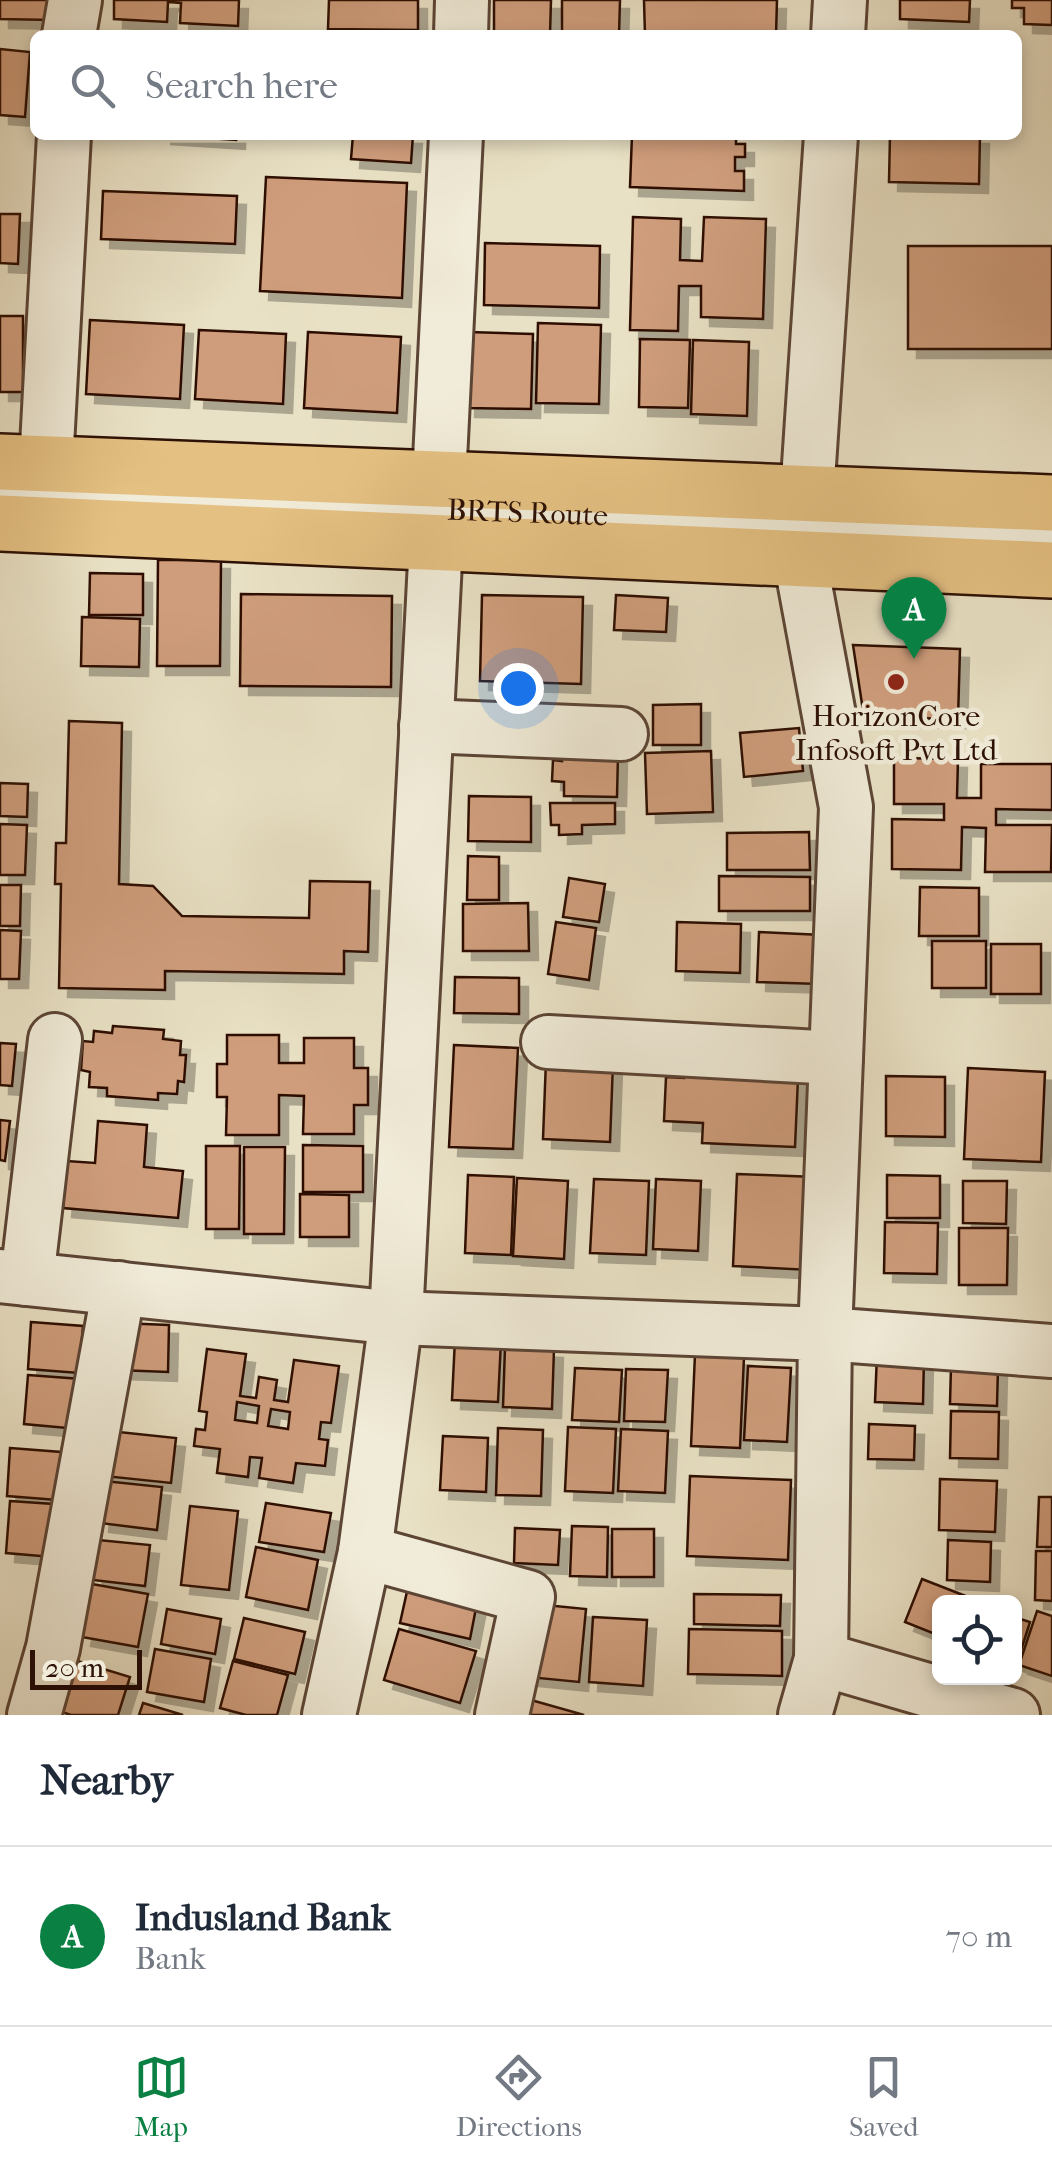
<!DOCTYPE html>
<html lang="en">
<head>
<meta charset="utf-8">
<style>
	:root { --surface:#fff; --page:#f6f6f7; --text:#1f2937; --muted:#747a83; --line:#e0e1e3; --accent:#0b8043 }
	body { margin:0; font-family:"IM FELL French Canon",serif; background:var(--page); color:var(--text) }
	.controls { position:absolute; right:30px; bottom:30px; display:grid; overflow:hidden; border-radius:15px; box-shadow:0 5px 15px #0003 }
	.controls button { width:90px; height:90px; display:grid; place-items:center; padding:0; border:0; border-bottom:2px solid var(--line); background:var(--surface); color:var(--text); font:50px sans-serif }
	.scale { position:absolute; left:30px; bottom:25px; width:112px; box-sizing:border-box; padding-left:10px; border:5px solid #2d1105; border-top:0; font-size:28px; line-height:35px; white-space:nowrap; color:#2d1105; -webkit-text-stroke:8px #f1ecd9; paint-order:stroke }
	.you { position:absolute; left:518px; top:688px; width:35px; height:35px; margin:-25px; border:8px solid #fff; border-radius:50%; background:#1a73e8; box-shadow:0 0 0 15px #1a73e833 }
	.badge { display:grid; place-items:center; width:65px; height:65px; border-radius:50%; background:var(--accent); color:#fff; font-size:32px; font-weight:700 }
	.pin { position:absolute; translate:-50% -82px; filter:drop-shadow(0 2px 5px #0008) }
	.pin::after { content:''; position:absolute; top:52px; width:35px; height:30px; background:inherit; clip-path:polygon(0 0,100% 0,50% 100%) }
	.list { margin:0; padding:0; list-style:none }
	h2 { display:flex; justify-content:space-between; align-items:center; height:130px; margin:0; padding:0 40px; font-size:42px }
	h2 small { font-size:32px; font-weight:400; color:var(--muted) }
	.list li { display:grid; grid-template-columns:65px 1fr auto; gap:30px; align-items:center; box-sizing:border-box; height:180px; padding:0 40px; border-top:2px solid var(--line) }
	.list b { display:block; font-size:38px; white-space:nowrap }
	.list p { margin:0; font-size:32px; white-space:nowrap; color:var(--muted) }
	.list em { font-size:32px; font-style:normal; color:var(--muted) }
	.icon { flex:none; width:55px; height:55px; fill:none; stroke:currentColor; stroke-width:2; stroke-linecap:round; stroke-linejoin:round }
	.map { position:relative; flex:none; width:1052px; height:1715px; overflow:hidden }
	.search { position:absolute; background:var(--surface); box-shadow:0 5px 15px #0003; left:30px; right:30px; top:30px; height:110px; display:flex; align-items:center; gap:25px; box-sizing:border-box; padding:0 35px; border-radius:15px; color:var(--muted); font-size:38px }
	.sheet { height:310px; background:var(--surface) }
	nav { display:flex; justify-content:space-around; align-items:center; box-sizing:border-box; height:140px; border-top:2px solid var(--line); background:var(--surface); font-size:28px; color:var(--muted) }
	nav a { display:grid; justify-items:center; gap:5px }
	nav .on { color:var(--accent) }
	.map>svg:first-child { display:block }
</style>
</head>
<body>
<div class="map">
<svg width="1052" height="1715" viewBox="0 0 1052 1715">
	<defs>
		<filter id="shadow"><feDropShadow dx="9" dy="9" stdDeviation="0" flood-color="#0004"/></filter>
	</defs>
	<rect width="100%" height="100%" fill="#e9e1c5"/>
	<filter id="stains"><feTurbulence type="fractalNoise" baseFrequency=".002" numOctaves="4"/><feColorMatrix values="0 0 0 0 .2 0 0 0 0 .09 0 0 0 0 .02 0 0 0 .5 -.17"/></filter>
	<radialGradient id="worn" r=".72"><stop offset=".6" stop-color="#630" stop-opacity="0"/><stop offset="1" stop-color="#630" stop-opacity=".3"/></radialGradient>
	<g fill="#cf9d7b" stroke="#2d1105" stroke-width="2.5" fill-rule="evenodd" filter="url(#shadow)">
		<polygon points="0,0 53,0 53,20 0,19"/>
		<polygon points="114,0 239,0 238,26 180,23 181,3 168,2 167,22 114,19"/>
		<polygon points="329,0 418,0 418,30 328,29"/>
		<polygon points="494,0 551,0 550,35 494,33"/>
		<polygon points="562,0 620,0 619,35 562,35"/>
		<polygon points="644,0 777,0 776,35 645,35"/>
		<polygon points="900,0 970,0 969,22 900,19"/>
		<polygon points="1012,0 1052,0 1052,25 1024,24 1024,8 1012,8"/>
		<polygon points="0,49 30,52 25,117 0,115"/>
		<polygon points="161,135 236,135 236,140"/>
		<polygon points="353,135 413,135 411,163 351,159"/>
		<polygon points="632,135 736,135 736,144 745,144 745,157 735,157 735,171 744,171 744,191 630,187"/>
		<polygon points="890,135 980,135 979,184 889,182"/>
		<polygon points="266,177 407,183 402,298 260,291"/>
		<polygon points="103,191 237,196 235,244 101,239"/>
		<polygon points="0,214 20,214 18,264 0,263"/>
		<polygon points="633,217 681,219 680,260 702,261 704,217 766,219 763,319 701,317 701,286 679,286 678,331 630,330"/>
		<polygon points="485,243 600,246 599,308 484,305"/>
		<rect x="908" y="246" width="144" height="103"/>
		<rect x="0" y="316" width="23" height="76"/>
		<polygon points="90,320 184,325 180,399 86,394"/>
		<polygon points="538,323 601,325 599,404 536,403"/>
		<polygon points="199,330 286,334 283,404 195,399"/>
		<polygon points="308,332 401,337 397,413 304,408"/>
		<polygon points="468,332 533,334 531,409 466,408"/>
		<polygon points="640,339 690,340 688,408 639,407"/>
		<polygon points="693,340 749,342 747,416 691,414"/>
		<polygon points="158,560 221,560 220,666 157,666"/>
		<polygon points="90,573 143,574 143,615 89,615"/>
		<polygon points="241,594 392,596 391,687 240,686"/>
		<polygon points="482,595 583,597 581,684 480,681"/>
		<polygon points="616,595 668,598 666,632 614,630"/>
		<polygon points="82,617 140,619 139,667 81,666"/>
		<polygon points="853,645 960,649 958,719 864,717"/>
		<polygon points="701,704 701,745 653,745 653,705"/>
		<polygon points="69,721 122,723 119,884 153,886 182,916 309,918 310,881 370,882 368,952 344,951 344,974 165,971 165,990 59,988 61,884 55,884 56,843 66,843"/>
		<polygon points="799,728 803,771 744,777 740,733"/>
		<polygon points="711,751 713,812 647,814 645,753"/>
		<polygon points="562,753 618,754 617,797 564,796 564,782 552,781 553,760 562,761"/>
		<polygon points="894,758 958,759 957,798 981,798 981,764 1052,764 1052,810 996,809 996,825 1052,825 1051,872 985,872 986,828 962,827 961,870 892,869 892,819 944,820 944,804 894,804"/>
		<polygon points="0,783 28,784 27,817 0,816"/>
		<polygon points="469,796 531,797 531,842 468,841"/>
		<polygon points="550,803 615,803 615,824 582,825 582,834 559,835 559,825 551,825"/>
		<polygon points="0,824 27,825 25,875 0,875"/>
		<polygon points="809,832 810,870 727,870 727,833"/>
		<polygon points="468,856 499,857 499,900 467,900"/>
		<polygon points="719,876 810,877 810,911 719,911"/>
		<polygon points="569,878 605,884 599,922 563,917"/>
		<polygon points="0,885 21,885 20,926 0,926"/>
		<polygon points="920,887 979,888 979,936 919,936"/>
		<polygon points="528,903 529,951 463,951 463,904"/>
		<polygon points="556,922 596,928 589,980 548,974"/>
		<polygon points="677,922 741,924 740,973 676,971"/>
		<polygon points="0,930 21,931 19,979 0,979"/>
		<polygon points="759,932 822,935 820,984 757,982"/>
		<rect x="932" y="941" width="54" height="47"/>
		<rect x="991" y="944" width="50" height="50"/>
		<polygon points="455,977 519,978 519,1014 454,1013"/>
		<polygon points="113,1026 164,1030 163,1039 181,1041 180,1055 186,1055 184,1082 178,1081 177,1094 158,1093 158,1100 107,1096 107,1088 89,1087 90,1072 81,1070 83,1041 93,1042 94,1031 112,1033"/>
		<polygon points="227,1035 279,1035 279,1063 304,1063 304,1038 354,1038 354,1068 368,1068 368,1105 354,1105 354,1134 303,1134 304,1096 279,1095 279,1135 226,1135 227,1097 217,1097 217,1064 227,1064"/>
		<polygon points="0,1043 16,1044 12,1086 0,1085"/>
		<polygon points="454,1045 518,1048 513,1149 449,1147"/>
		<polygon points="546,1060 613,1063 610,1142 543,1139"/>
		<polygon points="968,1068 1045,1072 1041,1162 964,1159"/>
		<polygon points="684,1073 798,1078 795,1147 702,1143 703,1123 664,1121 666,1077 684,1078"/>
		<polygon points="886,1076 945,1077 945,1137 886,1136"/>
		<polygon points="0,1120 10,1121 5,1161 0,1160"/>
		<polygon points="98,1121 147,1125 144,1167 183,1171 178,1218 63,1208 67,1161 95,1163"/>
		<polygon points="303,1145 363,1146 363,1192 303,1192"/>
		<polygon points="206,1146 240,1146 239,1229 206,1229"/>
		<polygon points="244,1147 285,1147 284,1234 244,1234"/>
		<polygon points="737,1174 815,1177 810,1270 733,1266"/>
		<polygon points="468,1175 514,1177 511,1255 465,1253"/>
		<polygon points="887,1175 940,1176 940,1218 887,1218"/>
		<polygon points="517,1178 568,1181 564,1259 513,1256"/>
		<polygon points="594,1179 649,1181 646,1255 590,1253"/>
		<polygon points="656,1179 701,1181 698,1251 653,1249"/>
		<polygon points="963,1181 1007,1181 1006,1224 963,1223"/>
		<polygon points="300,1194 349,1195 349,1237 300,1237"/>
		<polygon points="885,1222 938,1223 937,1274 884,1273"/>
		<polygon points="959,1228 1008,1228 1007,1285 959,1285"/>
		<polygon points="31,1322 83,1326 79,1373 28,1369"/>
		<polygon points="119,1323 169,1325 168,1372 117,1370"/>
		<polygon points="455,1339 501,1341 498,1402 452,1400"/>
		<polygon points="505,1347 554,1349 552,1409 503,1407"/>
		<path d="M207 1349 246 1354 240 1396 256 1398 259 1377 277 1380 274 1400 288 1402 294 1360 339 1366 331 1423 321 1422 319 1439 328 1440 325 1466 296 1463 293 1483 259 1478 262 1458 250 1457 248 1477 217 1473 220 1449 194 1446 196 1429 205 1430 207 1412 199 1411ZM237 1402 259 1406 257 1423 235 1420ZM271 1409 290 1412 288 1429 268 1426Z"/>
		<polygon points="695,1354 744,1357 740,1448 691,1446"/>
		<polygon points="877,1355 924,1357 923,1404 875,1402"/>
		<polygon points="748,1366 791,1368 787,1442 744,1440"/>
		<polygon points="951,1366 998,1367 997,1406 950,1404"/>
		<polygon points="575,1368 622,1370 619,1422 572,1420"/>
		<polygon points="626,1369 668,1370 665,1422 624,1421"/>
		<polygon points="28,1375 81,1379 78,1429 24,1424"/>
		<polygon points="951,1411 999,1412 998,1459 950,1458"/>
		<polygon points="869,1424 915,1426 914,1460 868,1459"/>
		<polygon points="568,1427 616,1429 613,1493 565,1491"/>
		<polygon points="498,1428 543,1430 541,1496 496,1495"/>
		<polygon points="621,1429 668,1431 665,1493 618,1491"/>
		<polygon points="109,1431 176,1438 171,1483 104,1476"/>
		<polygon points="443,1436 488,1438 486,1492 440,1490"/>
		<polygon points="10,1448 74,1453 70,1501 7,1496"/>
		<polygon points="690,1476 791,1480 788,1560 687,1556"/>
		<polygon points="940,1479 997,1481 995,1532 939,1530"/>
		<polygon points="104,1481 162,1487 157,1530 100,1523"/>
		<polygon points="1039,1497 1052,1497 1052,1547 1037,1547"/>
		<polygon points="10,1501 68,1505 64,1558 6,1553"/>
		<polygon points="266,1503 331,1513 324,1552 259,1542"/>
		<polygon points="190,1506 238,1511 229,1590 181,1585"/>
		<polygon points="572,1526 608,1527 607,1577 570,1576"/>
		<polygon points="515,1528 560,1530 558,1565 514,1563"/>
		<rect x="612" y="1529" width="42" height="48"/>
		<polygon points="98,1540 150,1545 145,1586 93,1580"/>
		<polygon points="948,1540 991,1542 990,1582 947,1580"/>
		<polygon points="256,1547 318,1560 308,1610 246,1597"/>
		<polygon points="1036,1551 1052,1551 1052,1601 1035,1600"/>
		<polygon points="922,1579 968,1597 965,1602 940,1602 940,1636 905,1622"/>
		<polygon points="92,1584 148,1594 138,1647 82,1637"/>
		<polygon points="408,1587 477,1603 470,1639 400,1623"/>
		<polygon points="694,1594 781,1595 780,1626 694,1624"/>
		<polygon points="535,1604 586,1609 579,1682 528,1677"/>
		<polygon points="167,1609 221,1619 215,1654 161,1644"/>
		<polygon points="1037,1611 1052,1616 1052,1676 1019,1665"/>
		<polygon points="593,1617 647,1620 643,1686 589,1682"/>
		<polygon points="1014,1617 1030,1622 1017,1663 1014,1662"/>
		<polygon points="244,1618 305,1632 295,1674 234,1659"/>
		<polygon points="399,1629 476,1651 460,1703 384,1680"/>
		<polygon points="689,1629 782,1631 782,1676 688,1674"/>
		<polygon points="155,1649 211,1659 204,1702 147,1692"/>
		<polygon points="71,1659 130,1677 118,1715 71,1715 56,1710"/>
		<polygon points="233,1661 288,1675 277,1715 246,1715 220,1708"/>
		<polygon points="531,1700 584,1715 526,1715"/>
		<polygon points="143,1703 183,1715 139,1715"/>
	</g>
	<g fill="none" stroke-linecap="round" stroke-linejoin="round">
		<defs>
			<g id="minor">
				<polyline points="69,35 75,0"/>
				<polyline points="461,35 462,0"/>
				<polyline points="838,35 840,0"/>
				<polyline points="46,464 64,135"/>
				<polyline points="439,480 456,135"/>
				<path id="s1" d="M0 492 1052 533"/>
				<polyline points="807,495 831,135"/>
				<polyline points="800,558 846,807 825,1334 1052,1351"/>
				<polyline points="426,726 621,734"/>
				<polyline points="548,1042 836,1058"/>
				<polyline points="0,1276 396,1318 825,1334 821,1659 1013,1715"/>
				<polyline points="27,1279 55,1040"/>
				<polyline points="365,1552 528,1597 502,1715"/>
				<polyline points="34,1715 53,1648 119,1288"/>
				<polyline points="329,1715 365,1552 396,1318 436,542"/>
				<polyline points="805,1715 821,1659"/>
			</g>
			<g id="major">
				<polyline points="0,462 1052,503"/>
				<polyline points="0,523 1052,570"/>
			</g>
		</defs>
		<use href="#minor" stroke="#5c4535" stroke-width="58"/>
		<use href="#major" stroke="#2d1105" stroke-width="60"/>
		<use href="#minor" stroke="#f1ecd9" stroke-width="52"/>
		<use href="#major" stroke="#e4c082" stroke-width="55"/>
	</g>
	<circle fill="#8f2418" stroke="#f1ecd9" stroke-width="4" cx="896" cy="682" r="10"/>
	<g text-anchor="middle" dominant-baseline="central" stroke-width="9" stroke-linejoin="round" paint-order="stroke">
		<g font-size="30" fill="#2d1105" stroke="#f1ecd9">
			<text stroke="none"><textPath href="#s1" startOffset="528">BRTS Route</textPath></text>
		</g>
		<g font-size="30" fill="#2d1105" stroke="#f1ecd9">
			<text x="896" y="716">HorizonCore<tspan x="896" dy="34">Infosoft Pvt Ltd</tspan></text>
		</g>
	</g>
	<rect width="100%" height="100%" filter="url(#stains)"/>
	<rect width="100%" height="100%" fill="url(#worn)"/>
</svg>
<div class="controls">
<button><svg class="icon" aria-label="locate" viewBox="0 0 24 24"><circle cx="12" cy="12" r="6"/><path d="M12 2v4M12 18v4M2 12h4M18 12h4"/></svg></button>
</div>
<div class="scale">20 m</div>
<div class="you"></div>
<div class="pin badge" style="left:914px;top:659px">A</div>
<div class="search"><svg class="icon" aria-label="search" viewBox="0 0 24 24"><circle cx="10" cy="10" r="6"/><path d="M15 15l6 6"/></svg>Search here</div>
</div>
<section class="sheet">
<h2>Nearby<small></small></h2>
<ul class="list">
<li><span class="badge">A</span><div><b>Indusland Bank</b><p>Bank</p></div><em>70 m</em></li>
</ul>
</section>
<nav>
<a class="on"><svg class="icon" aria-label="map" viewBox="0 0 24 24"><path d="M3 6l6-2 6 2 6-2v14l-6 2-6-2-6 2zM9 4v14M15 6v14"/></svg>Map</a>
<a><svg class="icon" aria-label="directions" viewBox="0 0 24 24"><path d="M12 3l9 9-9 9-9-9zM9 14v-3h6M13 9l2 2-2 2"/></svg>Directions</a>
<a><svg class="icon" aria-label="saved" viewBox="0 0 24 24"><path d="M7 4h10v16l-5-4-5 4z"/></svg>Saved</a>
</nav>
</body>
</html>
